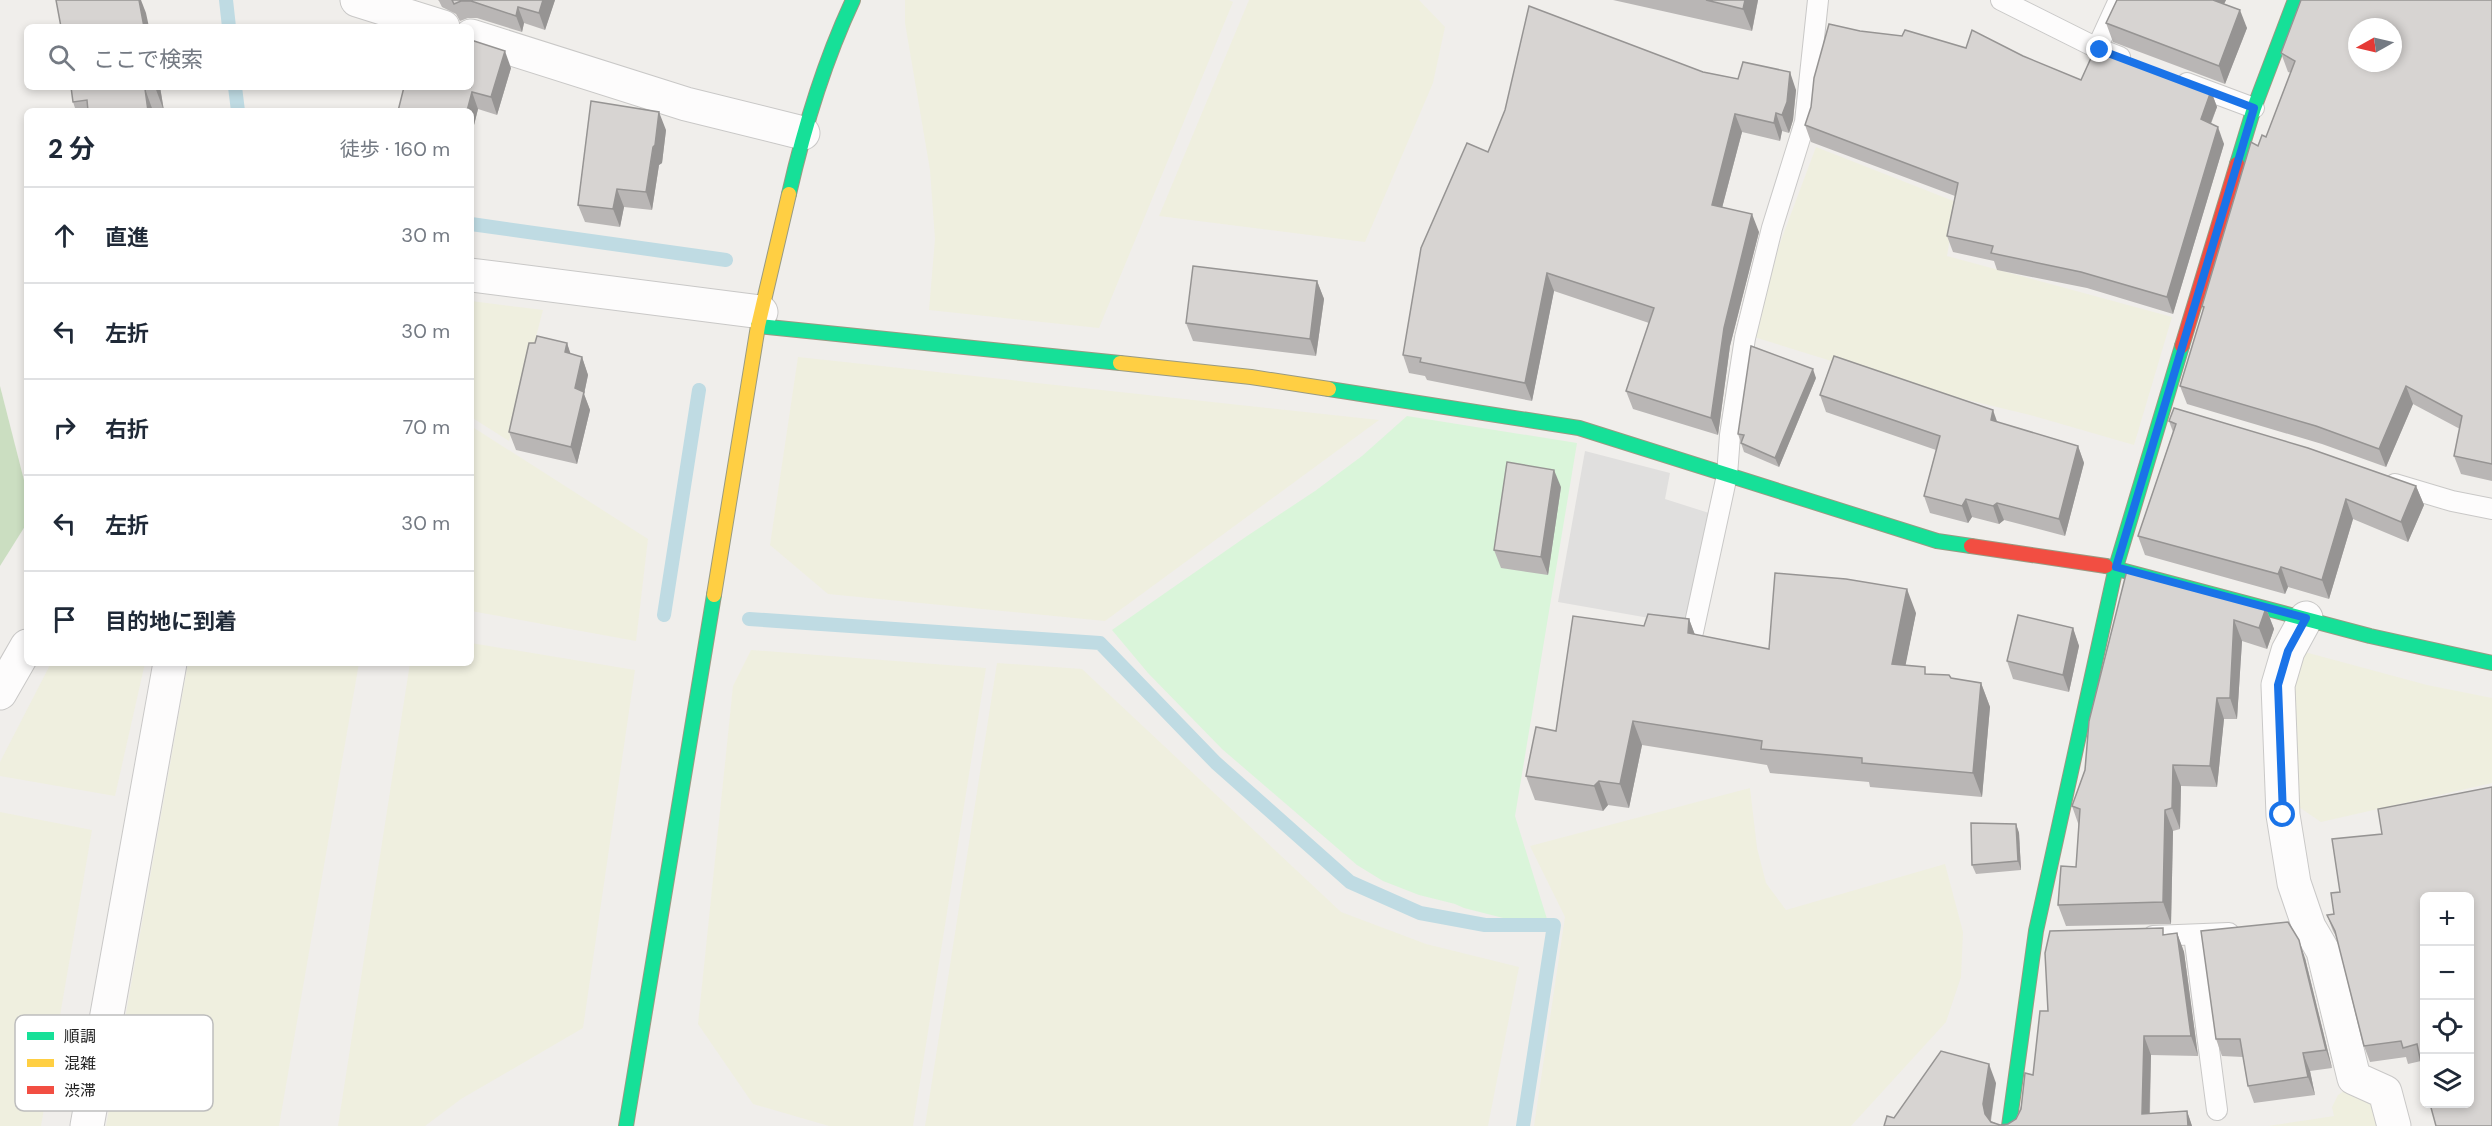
<!DOCTYPE html>
<html lang="ja">
<head>
<meta charset="utf-8">
<style>
	:root { --surface:#fff; --page:#f6f6f7; --text:#1f2937; --muted:#747a83; --line:#e0e1e3 }
	body { margin:0; font-family:"DM Sans","Noto Sans JP",sans-serif; background:var(--page); color:var(--text) }
	.controls { position:absolute; right:18px; bottom:18px; display:grid; overflow:hidden; border-radius:9px; box-shadow:0 3px 9px #0003 }
	.controls button { width:54px; height:54px; display:grid; place-items:center; padding:0; border:0; border-bottom:2px solid var(--line); background:var(--surface); color:var(--text); font:30px sans-serif }
	.compass { position:absolute; left:2348px; top:18px; width:54px; height:54px; border-radius:50%; background:var(--surface); box-shadow:0 3px 9px #0003; rotate:262deg }
	.stop { position:absolute; width:18px; height:18px; margin:-14px; border:4px solid #1a73e8; border-radius:50%; background:#fff }
	.stop.end { background:#1a73e8; border-color:#fff; box-shadow:0 2px 6px #0008 }
	.list { margin:0; padding:0; list-style:none }
	h2 { display:flex; justify-content:space-between; align-items:center; height:78px; margin:0; padding:0 24px; font-size:26px }
	h2 small { font-size:20px; font-weight:400; color:var(--muted) }
	.list li { display:grid; grid-template-columns:39px 1fr auto; gap:18px; align-items:center; box-sizing:border-box; height:96px; padding:0 24px; border-top:2px solid var(--line) }
	.list b { display:block; font-size:22px; white-space:nowrap }
	.list em { font-size:20px; font-style:normal; color:var(--muted) }
	.icon { flex:none; width:33px; height:33px; fill:none; stroke:currentColor; stroke-width:2; stroke-linecap:round; stroke-linejoin:round }
	.map { position:relative; flex:none; width:2492px; height:1126px; overflow:hidden }
	.search { position:absolute; background:var(--surface); box-shadow:0 3px 9px #0003; left:24px; top:24px; width:450px; height:66px; display:flex; align-items:center; gap:15px; box-sizing:border-box; padding:0 21px; border-radius:9px; color:var(--muted); font-size:22px }
	.panel { position:absolute; background:var(--surface); box-shadow:0 3px 9px #0003; left:24px; top:108px; width:450px; height:558px; border-radius:9px }
	.map>svg:first-child { display:block }
</style>
</head>
<body>
<div class="map">
<svg width="2492" height="1126" viewBox="0 0 2492 1126">
	<rect width="100%" height="100%" fill="#f0eeeb"/>
	<g fill="#efefdf">
		<polygon points="905,0 1229,0 1233,2 1099,328 929,310 935,239 930,170 905,23"/>
		<polygon points="1249,0 1419,0 1445,27 1433,83 1365,242 1159,216"/>
		<polygon points="1816,147 1956,202 1947,256 2172,317 2134,445 2030,415 1922,389 1754,337 1780,243"/>
		<polygon points="471,301 543,310 509,441 471,417"/>
		<polygon points="798,357 1379,420 1105,621 828,594 770,545"/>
		<polygon points="471,426 648,539 636,641 471,611"/>
		<polygon points="471,643 635,670 583,1028 461,1099 425,1126 338,1126 410,663 471,663"/>
		<polygon points="751,650 986,668 913,1126 829,1126 753,1104 698,1024 733,686"/>
		<polygon points="2301,651 2427,685 2492,698 2492,783 2321,822 2299,807 2294,781 2289,683"/>
		<polygon points="51,663 145,663 115,796 0,776 0,762"/>
		<polygon points="188,663 359,663 279,1126 106,1126"/>
		<polygon points="997,663 1082,669 1341,912 1426,944 1519,967 1488,1126 925,1126"/>
		<polygon points="1750,788 1757,848 1766,883 1786,910 1945,864 1963,932 1961,977 1946,1022 1851,1126 1534,1126 1565,917 1530,846"/>
		<polygon points="0,812 92,830 41,1126 0,1126"/>
		<polygon points="2354,1084 2383,1097 2390,1126 2268,1126 2334,1116 2332,1107 2338,1095"/>
	</g>
	<polygon fill="#cbdec1" points="0,386 27,492 27,523 0,566"/>
	<polygon fill="#daf5da" points="1407,416 1577,443 1515,816 1547,919 1515,921 1464,908 1455,904 1419,895 1383,881 1357,865 1222,749 1148,673 1112,630 1247,536 1315,491 1362,456"/>
	<polygon fill="#e0dfde" points="1585,451 1670,473 1665,499 1709,513 1689,625 1558,602"/>
	<g fill="none" stroke-linecap="round" stroke-linejoin="round">
		<g stroke="#bfdbe3" stroke-width="14">
			<polyline points="226,0 229,27"/>
			<polyline points="235,87 238,111"/>
			<polyline points="471,224 726,260"/>
			<polyline points="664,615 699,390"/>
			<polyline points="749,619 1100,643 1216,763 1350,882 1420,913 1485,925 1554,925 1523,1126"/>
		</g>
		<defs>
			<g id="lane">
				<polyline points="2001,0 2097,48 2120,57"/>
				<polyline points="2097,48 2119,0"/>
				<polyline points="2187,83 2254,108"/>
				<polyline points="2395,484 2452,501 2492,509"/>
				<polyline points="1669,628 1693,632 1727,475 1730,435 1745,338 1772,228 1805,122 1818,0"/>
				<polyline points="2194,935 2217,1110"/>
				<polyline points="2153,936 2229,933"/>
			</g>
			<g id="street">
				<polyline points="357,0 443,27"/>
				<polyline points="471,36 686,104 803,133"/>
				<polyline points="471,275 761,312"/>
				<polyline points="2306,618 2288,651 2278,685 2283,815 2294,883 2309,927 2323,951 2354,1078 2385,1092 2394,1126"/>
				<polyline points="0,693 27,646"/>
				<polyline points="87,1126 170,663"/>
			</g>
			<g id="fast">
				<polyline points="2237,164 2254,108 2295,0"/>
				<path d="M789 194C804 128 824 62 853 0"/>
				<polyline points="758,326 1120,363"/>
				<polyline points="1329,389 1579,428 1937,541 1971,546"/>
				<polyline points="2106,566 2370,636 2492,663"/>
				<polyline points="626,1126 714,595"/>
				<polyline points="2009,1126 2036,931 2116,567 2182,346"/>
			</g>
			<g id="slow">
				<polyline points="1120,363 1251,377 1329,389"/>
				<polyline points="714,595 758,326 789,194"/>
			</g>
			<g id="jam">
				<polyline points="2182,346 2237,164"/>
				<polyline points="1971,546 2106,566"/>
			</g>
		</defs>
		<use href="#lane" stroke="#c9c8c7" stroke-width="22"/>
		<use href="#street" stroke="#c9c8c7" stroke-width="35"/>
		<use href="#fast" stroke="#999a82" stroke-width="16"/>
		<use href="#slow" stroke="#999a82" stroke-width="16"/>
		<use href="#jam" stroke="#999a82" stroke-width="16"/>
		<use href="#lane" stroke="#fdfcfc" stroke-width="20"/>
		<use href="#street" stroke="#fdfcfc" stroke-width="33"/>
		<use href="#fast" stroke="#16e098" stroke-width="14"/>
		<use href="#slow" stroke="#ffcf43" stroke-width="14"/>
		<use href="#jam" stroke="#f24e42" stroke-width="14"/>
	</g>
	<g fill="#b9b6b5">
		<polygon points="438,0 555,0 545,30 524,23 522,32 477,18 468,18 460,21 456,14 442,7 439,1"/>
		<polygon points="1613,0 1758,0 1752,31"/>
		<polygon points="2117,0 2226,0 2224,4 2247,28 2225,84 2113,42 2106,23"/>
		<polygon points="2492,0 2492,481 2461,474 2454,456 2460,429 2413,404 2386,467 2322,444 2187,404 2180,386 2203,310 2202,306 2258,146 2266,137 2291,73 2288,72 2281,53"/>
		<polygon points="1860,31 1966,48 2023,56 2081,80 2211,91 2217,107 2211,124 2224,144 2173,314 2087,288 1997,270 1994,261 1953,252 1947,236 1955,196 1811,142 1805,125"/>
		<polygon points="511,68 497,115 478,109 471,137 471,111 404,87"/>
		<polygon points="1703,72 1796,90 1793,120 1789,133 1782,131 1780,141 1742,132 1722,208 1759,232 1730,346 1718,435 1633,409 1626,391 1649,323 1554,291 1532,401 1427,380 1425,376 1409,373 1403,355 1488,152"/>
		<polygon points="160,87 164,111 76,111 73,102"/>
		<polygon points="666,130 662,163 659,165 652,210 624,207 620,227 585,222 578,205"/>
		<polygon points="1317,281 1324,299 1316,356 1193,341 1186,323"/>
		<polygon points="567,343 570,354 582,357 588,375 584,394 590,410 577,464 516,450 509,432"/>
		<polygon points="1816,378 1779,467 1744,452 1738,434"/>
		<polygon points="1820,395 1997,422 2078,446 2084,463 2065,536 2004,520 1999,524 1972,517 1968,523 1930,513 1924,496 1936,450 1826,412"/>
		<polygon points="2169,421 2416,486 2424,505 2408,542 2353,519 2329,599 2288,587 2285,594 2145,555 2138,536 2173,432"/>
		<polygon points="1561,487 1548,575 1501,568 1494,550"/>
		<polygon points="2127,570 2266,608 2274,629 2267,649 2242,641 2237,719 2224,719 2217,787 2181,786 2180,829 2173,831 2171,924 2066,926 2058,905 2076,867 2079,826 2072,806 2085,770"/>
		<polygon points="1916,613 1905,665 1927,674 1981,683 1990,707 1982,797 1870,787 1869,782 1770,773 1767,765 1642,745 1629,808 1608,805 1603,811 1535,800 1526,776 1556,731 1689,619 1695,635 1769,649"/>
		<polygon points="2073,628 2079,646 2069,692 2013,679 2007,661"/>
		<polygon points="2016,824 2019,833 2021,870 1976,874 1972,865"/>
		<polygon points="2382,834 2421,1061 2408,1064 2406,1057 2370,1062 2364,1046 2338,940 2333,931 2327,915 2334,914 2340,892"/>
		<polygon points="2177,933 2184,952 2198,1056 2151,1055 2150,1114 2187,1111 2192,1126 1884,1126 1894,1118 1996,1083 1991,1121 2000,1125 2008,1124 2016,1119 2033,1075 2048,1011 2166,934"/>
		<polygon points="2305,958 2332,1068 2310,1071 2315,1095 2254,1103 2248,1086 2243,1057 2222,1056 2216,1039"/>
	</g>
	<g fill="#969493">
		<polygon points="139,0 141,0 146,13 149,27 144,27"/>
		<polygon points="543,0 555,0 545,30 539,13"/>
		<polygon points="1745,0 1758,0 1752,31 1743,9"/>
		<polygon points="2211,0 2226,0 2217,18"/>
		<polygon points="518,7 524,23 522,32 516,16"/>
		<polygon points="2240,10 2247,28 2225,84 2219,66"/>
		<polygon points="505,51 511,68 497,115 491,97"/>
		<polygon points="1790,72 1796,90 1793,120 1789,133 1782,115"/>
		<polygon points="155,87 160,87 164,111"/>
		<polygon points="145,89 153,111 148,111"/>
		<polygon points="2211,91 2217,107 2206,135 2201,119"/>
		<polygon points="472,92 478,109 471,137 471,111 467,111"/>
		<polygon points="659,112 666,130 662,163 659,165 652,210 646,192"/>
		<polygon points="1776,113 1782,131 1780,141 1774,123"/>
		<polygon points="1735,114 1742,132 1718,223 1712,205"/>
		<polygon points="2218,127 2224,144 2173,314 2167,297"/>
		<polygon points="617,189 624,207 620,227 613,209"/>
		<polygon points="1752,214 1759,232 1730,346 1718,435 1711,418 1724,328"/>
		<polygon points="1547,273 1554,291 1532,401 1525,383"/>
		<polygon points="1317,281 1324,299 1316,356 1310,339"/>
		<polygon points="567,343 573,361 565,352"/>
		<polygon points="582,357 588,375 584,394 590,410 577,464 571,447 575,388"/>
		<polygon points="1813,369 1816,378 1779,467 1775,458"/>
		<polygon points="2406,386 2413,404 2386,467 2379,449"/>
		<polygon points="1993,410 1999,427 1991,420"/>
		<polygon points="2078,446 2084,463 2065,536 2059,519"/>
		<polygon points="1554,470 1561,487 1548,575 1541,557"/>
		<polygon points="2416,486 2424,505 2408,542 2401,522"/>
		<polygon points="1966,499 1972,517 1968,523 1962,506"/>
		<polygon points="2346,499 2353,519 2329,599 2322,580"/>
		<polygon points="1997,503 2004,520 1999,524 1993,506"/>
		<polygon points="2281,567 2288,587 2285,594 2278,574"/>
		<polygon points="1907,589 1916,613 1901,688 1892,664"/>
		<polygon points="2266,608 2274,629 2267,649 2259,628"/>
		<polygon points="1689,619 1698,643 1688,633"/>
		<polygon points="2234,620 2242,641 2237,719 2230,698"/>
		<polygon points="2073,628 2079,646 2069,692 2063,675"/>
		<polygon points="1981,683 1990,707 1982,797 1973,773"/>
		<polygon points="2217,698 2224,719 2217,787 2210,766"/>
		<polygon points="1633,721 1642,745 1629,808 1620,784"/>
		<polygon points="2173,765 2181,786 2180,829 2172,808"/>
		<polygon points="1599,781 1608,805 1603,811 1594,786"/>
		<polygon points="2165,810 2173,831 2171,924 2163,902"/>
		<polygon points="2016,824 2019,833 2021,870 2018,861"/>
		<polygon points="2177,933 2184,952 2198,1056 2191,1036"/>
		<polygon points="2299,940 2305,958 2332,1068 2326,1050"/>
		<polygon points="2144,1036 2151,1055 2149,1126 2142,1114"/>
		<polygon points="2303,1053 2310,1071 2315,1095 2308,1077"/>
		<polygon points="1989,1064 1996,1083 1990,1123 1985,1114 1983,1104"/>
		<polygon points="2187,1111 2192,1126 2188,1126"/>
	</g>
	<g fill="#d7d4d2" stroke="#969493" stroke-width="1.5" fill-rule="evenodd">
		<polygon points="56,0 139,0 144,27 61,27"/>
		<polygon points="452,0 543,0 539,13 518,7 516,16 471,1 461,1 454,4"/>
		<polygon points="1706,0 1745,0 1743,9"/>
		<polygon points="2117,0 2213,0 2240,10 2219,66 2106,23"/>
		<path d="M2301 0H2492V464L2454 456 2462 416 2406 386 2379 449 2316 426 2180 386 2204 307 2202 306 2251 142 2258 146 2262 135 2266 137 2295 61 2281 53ZM2357 27H2393V63H2357Z"/>
		<polygon points="1529,6 1703,72 1738,79 1743,62 1790,72 1787,102 1782,115 1776,113 1774,123 1735,114 1712,205 1752,214 1724,328 1711,418 1626,391 1654,308 1547,273 1525,383 1420,362 1421,358 1403,355 1421,248 1467,143 1488,152 1505,110"/>
		<polygon points="1829,24 1860,31 1902,36 1905,30 1966,48 1972,30 2023,56 2081,80 2096,47 2211,91 2201,119 2218,127 2167,297 2081,272 1991,253 1993,246 1947,236 1958,183 1805,125 1811,107 1814,78"/>
		<polygon points="471,40 505,51 491,97 472,92 467,111 398,111 404,87 471,87"/>
		<polygon points="71,87 155,87 156,88 145,89 148,111 88,111 87,100 73,102"/>
		<polygon points="591,101 659,112 655,145 653,147 646,192 617,189 613,209 578,205"/>
		<polygon points="1193,266 1317,281 1310,339 1186,323"/>
		<polygon points="537,336 567,343 565,352 582,357 575,388 584,392 571,447 509,432 529,343 535,343"/>
		<polygon points="1751,346 1813,369 1775,458 1741,443 1744,435 1738,434"/>
		<polygon points="1834,356 1993,410 1991,420 2078,446 2059,519 1997,503 1993,506 1966,499 1962,506 1924,496 1940,436 1820,395"/>
		<polygon points="2174,408 2308,448 2416,486 2401,522 2346,499 2322,580 2281,567 2278,574 2138,536 2176,424 2169,421"/>
		<polygon points="1507,462 1554,470 1541,557 1494,550"/>
		<polygon points="2127,570 2266,608 2259,628 2234,620 2230,698 2217,698 2210,766 2173,765 2172,808 2165,810 2163,902 2058,905 2061,866 2076,867 2080,809 2072,806 2085,770 2089,721"/>
		<polygon points="1775,573 1846,579 1907,589 1892,664 1925,667 1925,674 1949,675 1951,678 1981,683 1973,773 1862,763 1862,758 1761,749 1762,741 1633,721 1620,784 1599,781 1594,786 1526,776 1536,727 1556,731 1573,616 1644,626 1648,614 1689,619 1688,633 1769,649"/>
		<polygon points="2018,615 2073,628 2063,675 2007,661"/>
		<polygon points="2492,787 2492,1126 2436,1126 2430,1104 2469,1104 2469,897 2424,897 2424,1077 2417,1044 2403,1048 2401,1041 2364,1046 2335,931 2327,915 2334,914 2331,893 2340,892 2332,839 2382,834 2378,809"/>
		<polygon points="1971,823 2016,824 2018,861 1972,865"/>
		<polygon points="2288,922 2299,940 2326,1050 2303,1053 2308,1077 2248,1086 2240,1039 2216,1039 2201,931"/>
		<polygon points="2163,928 2163,935 2177,933 2191,1036 2144,1036 2142,1114 2187,1111 2188,1126 1884,1126 1887,1116 1894,1118 1941,1051 1989,1064 1983,1104 1985,1114 1991,1122 2000,1125 2008,1124 2016,1119 2021,1109 2025,1073 2033,1075 2040,1011 2048,1011 2045,953 2050,931"/>
	</g>
	<g fill="none" stroke-linecap="round" stroke-linejoin="round">
		<polyline stroke="#1a73e8" stroke-width="8" points="2100,50 2254,108 2116,567 2306,618 2288,651 2278,685 2283,815"/>
	</g>
	<rect x="15" y="1015" width="198" height="96" rx="9" fill="#fff" stroke="#bdbdbd" stroke-width="1.5"/>
	<rect x="27" y="1032" width="27" height="8" fill="#16e098"/>
	<rect x="27" y="1059" width="27" height="8" fill="#ffcf43"/>
	<rect x="27" y="1086" width="27" height="8" fill="#f24e42"/>
	<g font-size="16" fill="#222">
		<text x="64" y="1042">順調</text>
		<text x="64" y="1069">混雑</text>
		<text x="64" y="1096">渋滞</text>
	</g>
</svg>
<div class="controls">
<button>+</button>
<button>−</button>
<button><svg class="icon" aria-label="locate" viewBox="0 0 24 24"><circle cx="12" cy="12" r="6"/><path d="M12 2v4M12 18v4M2 12h4M18 12h4"/></svg></button>
<button><svg class="icon" aria-label="layers" viewBox="0 0 24 24"><path d="M12 4l9 5-9 5-9-5zM3 14l9 5 9-5"/></svg></button>
</div>
<svg class="compass" viewBox="-18 -18 36 36"><path d="M0-13l5 13h-10z" fill="#e53935"/><path d="M0 13l5-13h-10z" fill="#747a83"/></svg>
<div class="stop" style="left:2283px;top:815px"></div>
<div class="stop end" style="left:2100px;top:50px"></div>
<div class="search"><svg class="icon" aria-label="search" viewBox="0 0 24 24"><circle cx="10" cy="10" r="6"/><path d="M15 15l6 6"/></svg>ここで検索</div>
<section class="panel">
<h2>2 分<small>徒歩 · 160 m</small></h2>
<ul class="list">
<li><svg class="icon" aria-label="ahead" viewBox="0 0 24 24"><path d="M12 20V5M6 11l6-6 6 6"/></svg><div><b>直進</b></div><em>30 m</em></li>
<li><svg class="icon" aria-label="left" viewBox="0 0 24 24"><path d="M17 20v-9H6M10 6l-5 5 5 5"/></svg><div><b>左折</b></div><em>30 m</em></li>
<li><svg class="icon" aria-label="right" viewBox="0 0 24 24"><path d="M7 20v-9h11M14 6l5 5-5 5"/></svg><div><b>右折</b></div><em>70 m</em></li>
<li><svg class="icon" aria-label="left" viewBox="0 0 24 24"><path d="M17 20v-9H6M10 6l-5 5 5 5"/></svg><div><b>左折</b></div><em>30 m</em></li>
<li><svg class="icon" aria-label="arrive" viewBox="0 0 24 24"><path d="M6 21V4h12l-3 4 3 4H6"/></svg><div><b>目的地に到着</b></div></li>
</ul>
</section>
</div>
</body>
</html>
